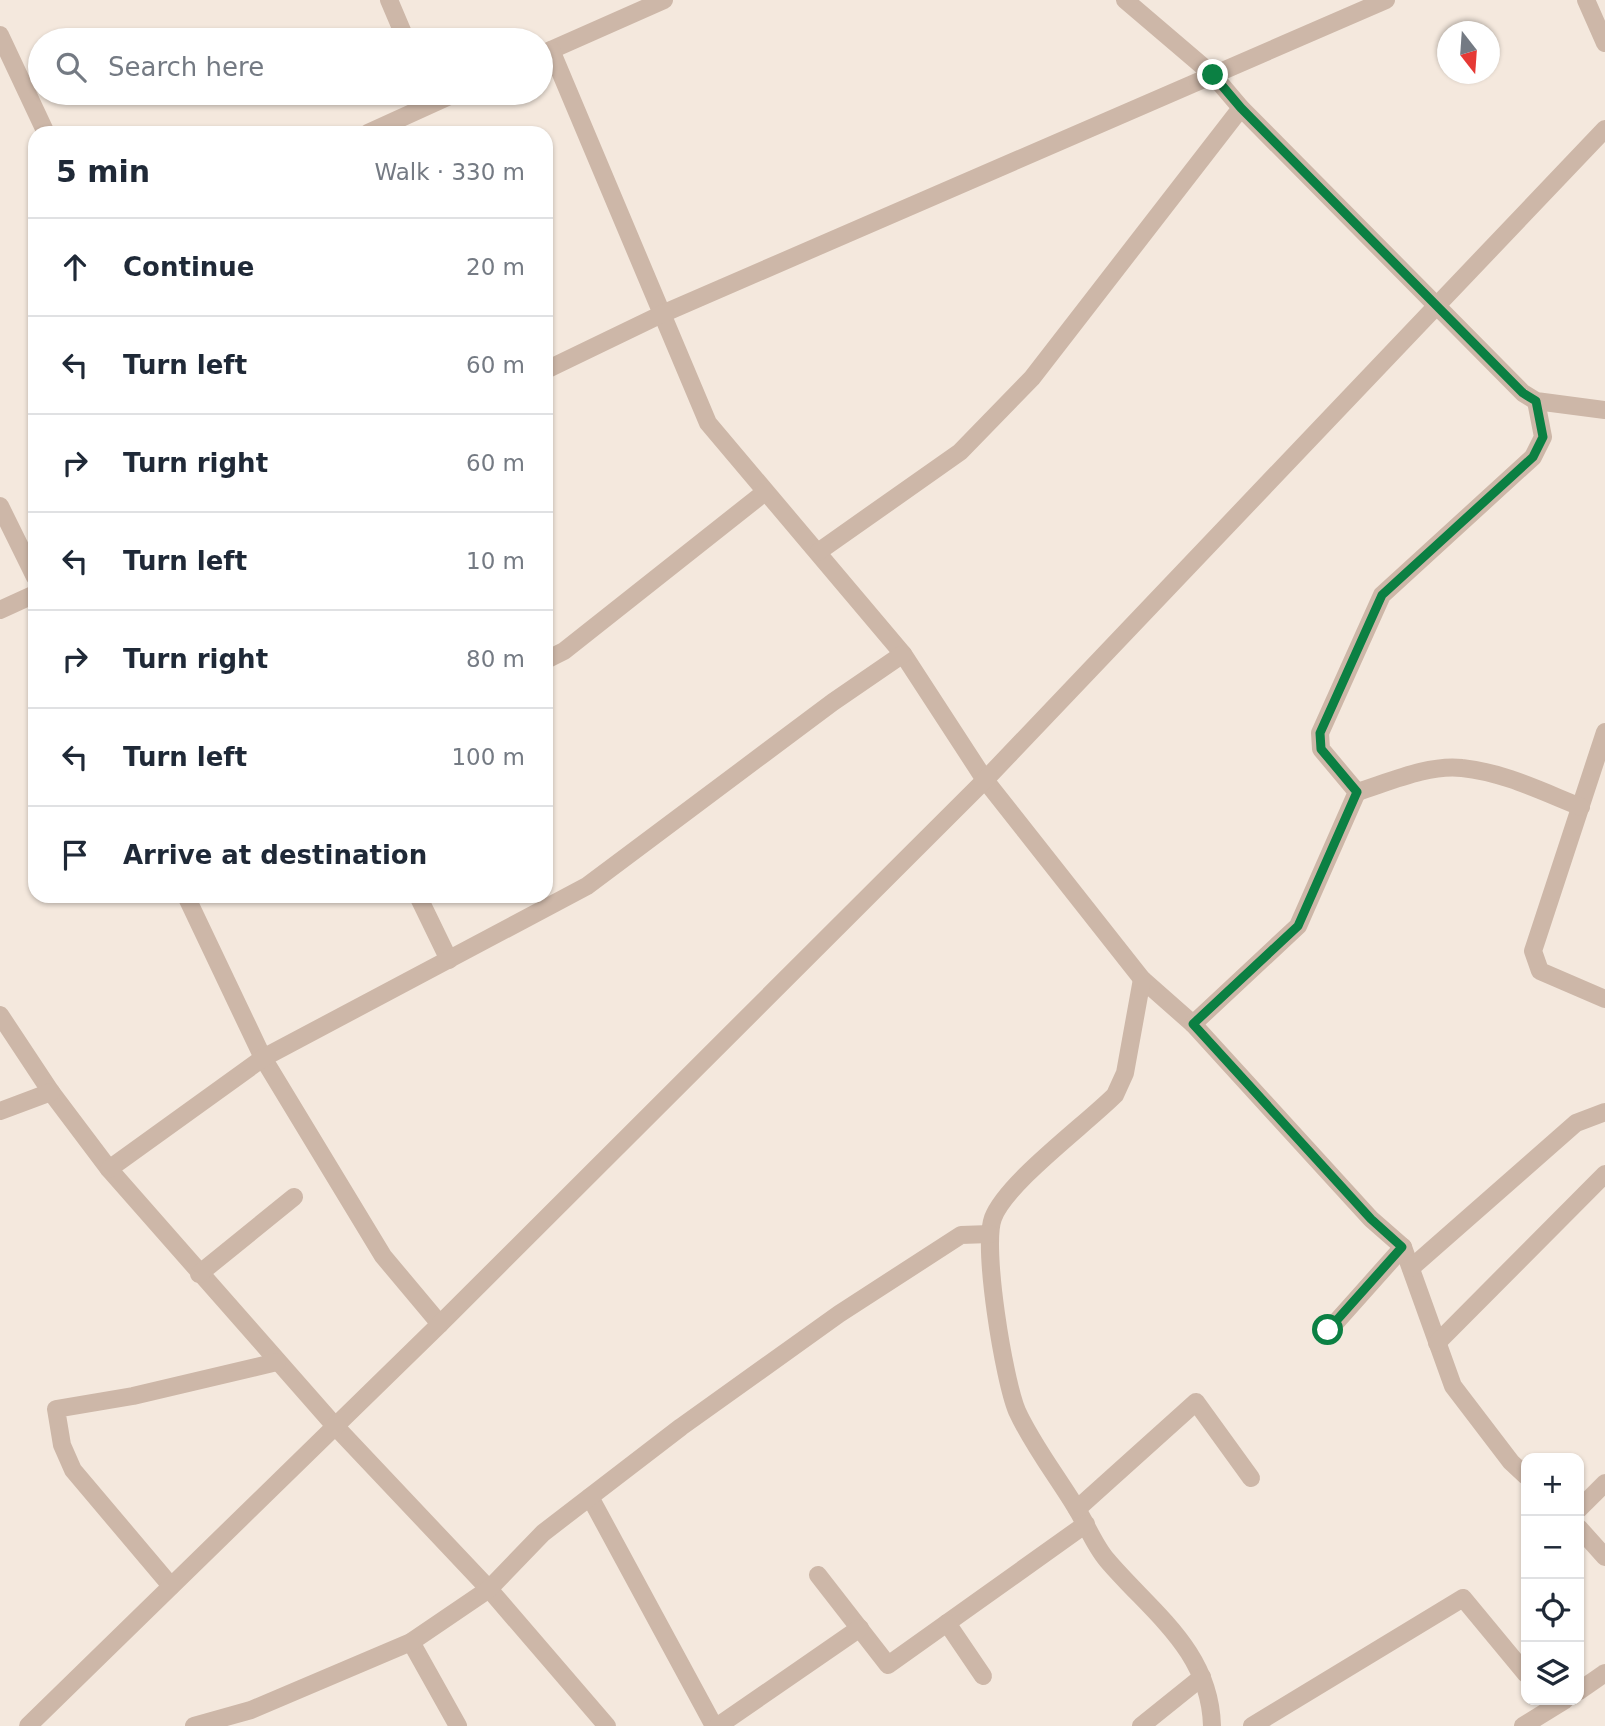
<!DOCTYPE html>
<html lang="en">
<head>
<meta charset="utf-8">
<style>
	:root { --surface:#fff; --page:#f2f2f3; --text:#1f2937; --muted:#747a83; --line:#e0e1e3 }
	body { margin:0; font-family:"DejaVu Sans",sans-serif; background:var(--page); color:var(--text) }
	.controls { position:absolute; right:21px; bottom:21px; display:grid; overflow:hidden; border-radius:14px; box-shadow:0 2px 5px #0004 }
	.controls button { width:63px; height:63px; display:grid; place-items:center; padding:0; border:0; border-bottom:2px solid var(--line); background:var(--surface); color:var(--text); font:35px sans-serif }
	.compass { position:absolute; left:1437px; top:21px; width:63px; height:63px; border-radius:50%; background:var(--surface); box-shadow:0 2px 5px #0004; rotate:163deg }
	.stop { position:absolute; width:21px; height:21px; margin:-16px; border:5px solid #0b8043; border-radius:50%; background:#fff }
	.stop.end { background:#0b8043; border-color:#fff; box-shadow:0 2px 7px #0008 }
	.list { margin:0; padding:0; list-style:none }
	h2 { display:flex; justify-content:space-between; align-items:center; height:91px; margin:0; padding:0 28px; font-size:30px }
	h2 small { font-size:23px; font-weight:400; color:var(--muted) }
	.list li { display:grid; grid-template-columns:46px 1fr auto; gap:21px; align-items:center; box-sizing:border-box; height:98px; padding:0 28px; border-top:2px solid var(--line) }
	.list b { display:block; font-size:26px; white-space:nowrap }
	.list em { font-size:23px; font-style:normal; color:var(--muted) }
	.icon { flex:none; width:38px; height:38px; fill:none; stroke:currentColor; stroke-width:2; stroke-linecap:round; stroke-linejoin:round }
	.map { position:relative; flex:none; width:1605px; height:1726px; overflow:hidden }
	.search { position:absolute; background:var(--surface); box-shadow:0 2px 5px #0004; left:28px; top:28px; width:525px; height:77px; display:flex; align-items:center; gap:18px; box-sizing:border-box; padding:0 24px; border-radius:38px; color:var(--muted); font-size:26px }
	.panel { position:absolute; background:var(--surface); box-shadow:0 2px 5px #0004; left:28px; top:126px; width:525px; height:777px; border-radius:21px }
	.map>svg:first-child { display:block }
</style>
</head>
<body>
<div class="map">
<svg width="1605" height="1726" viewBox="0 0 1605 1726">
	<rect width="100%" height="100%" fill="#f4e8dd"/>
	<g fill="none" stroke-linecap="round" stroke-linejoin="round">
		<g stroke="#cdb7a8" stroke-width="18">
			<polyline points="389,0 406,40"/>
			<polyline points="1125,0 1213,75 1241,108 1523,393 1536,401 1605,410"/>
			<polyline points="1586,0 1605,43"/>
			<polyline points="0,35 46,133"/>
			<polyline points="551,50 664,0"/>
			<polyline points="541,54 551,50 708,423 903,654 985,780 1142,979 1193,1024 1371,1219 1403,1247 1453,1386 1511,1462 1526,1476"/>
			<polyline points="368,133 456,93"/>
			<polyline points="546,370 662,314 1386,0"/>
			<polyline points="0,506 35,577"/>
			<polyline points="818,552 960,452 1032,378 1241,108"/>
			<polyline points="0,610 35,594"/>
			<polyline points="546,660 564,651 765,492"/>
			<polyline points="1605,732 1533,951 1540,971 1605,999"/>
			<path d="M1357 792C1389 782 1429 764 1462 768 1503 772 1543 792 1581 807"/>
			<polyline points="186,896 263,1058 383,1256 440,1324"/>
			<polyline points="418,896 449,960"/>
			<path d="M1142 979 1125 1073 1115 1095C1085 1125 1006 1183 993 1218 982 1247 1004 1380 1017 1411 1032 1444 1056 1475 1075 1506 1086 1523 1094 1545 1107 1560 1151 1612 1210 1650 1212 1726"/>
			<polyline points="0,1015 51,1092 109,1169 335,1426 489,1589 607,1726"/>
			<polyline points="1193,1024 1298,926 1357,792 1321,749 1320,733 1382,595 1533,457 1543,437 1536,401"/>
			<polyline points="0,1111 51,1092"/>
			<polyline points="109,1169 263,1058 587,886 833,702 903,654"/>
			<polyline points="1411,1268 1576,1123 1605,1112"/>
			<polyline points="199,1274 294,1197"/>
			<polyline points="1329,1330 1403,1247"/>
			<polyline points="1437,1343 1605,1174"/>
			<polyline points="590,1497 714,1726"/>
			<polyline points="1077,1509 1196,1402 1251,1478"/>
			<polyline points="1579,1509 1605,1483"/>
			<polyline points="1579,1528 1605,1557"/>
			<polyline points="818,1575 888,1665 1086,1524"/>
			<polyline points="171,1586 73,1470 62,1445 56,1409 133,1396 277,1362"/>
			<polyline points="947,1623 983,1676"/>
			<polyline points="411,1642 458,1726"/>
			<polyline points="1579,1691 1605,1673"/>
			<polyline points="28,1726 440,1324 985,780 1605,129"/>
			<polyline points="194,1726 251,1710 411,1642 489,1589 543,1533 681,1427 839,1314 961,1235 990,1234"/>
			<polyline points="718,1726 860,1628"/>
			<polyline points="1141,1726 1202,1677"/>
			<polyline points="1252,1726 1463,1598 1526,1674"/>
			<polyline points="1523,1726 1565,1700"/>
		</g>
	</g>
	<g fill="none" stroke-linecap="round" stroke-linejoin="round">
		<polyline stroke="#0b8043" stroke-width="9" points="1213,75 1241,108 1523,393 1536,401 1543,437 1533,457 1382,595 1320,733 1321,749 1357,792 1298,926 1193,1024 1371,1219 1402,1247 1328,1330"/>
	</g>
</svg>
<div class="controls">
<button>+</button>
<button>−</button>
<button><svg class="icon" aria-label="locate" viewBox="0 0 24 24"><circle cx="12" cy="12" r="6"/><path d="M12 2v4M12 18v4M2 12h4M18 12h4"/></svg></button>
<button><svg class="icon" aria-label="layers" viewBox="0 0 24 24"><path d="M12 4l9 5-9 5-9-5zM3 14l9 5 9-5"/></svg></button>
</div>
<svg class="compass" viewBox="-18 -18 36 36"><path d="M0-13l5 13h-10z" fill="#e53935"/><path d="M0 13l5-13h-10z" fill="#747a83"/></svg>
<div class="stop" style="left:1328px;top:1330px"></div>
<div class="stop end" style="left:1213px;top:75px"></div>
<div class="search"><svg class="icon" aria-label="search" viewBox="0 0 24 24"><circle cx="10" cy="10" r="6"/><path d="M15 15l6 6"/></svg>Search here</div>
<section class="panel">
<h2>5 min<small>Walk · 330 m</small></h2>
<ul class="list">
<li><svg class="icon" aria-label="ahead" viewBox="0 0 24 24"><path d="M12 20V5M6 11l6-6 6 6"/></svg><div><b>Continue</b></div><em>20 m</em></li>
<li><svg class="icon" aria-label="left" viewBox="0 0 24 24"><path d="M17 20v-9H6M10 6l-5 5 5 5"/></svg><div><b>Turn left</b></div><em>60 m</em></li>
<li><svg class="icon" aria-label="right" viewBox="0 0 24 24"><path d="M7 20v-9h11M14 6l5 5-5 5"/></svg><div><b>Turn right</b></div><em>60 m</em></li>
<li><svg class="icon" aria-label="left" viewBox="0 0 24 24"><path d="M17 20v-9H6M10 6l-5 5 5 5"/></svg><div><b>Turn left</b></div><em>10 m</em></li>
<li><svg class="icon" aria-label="right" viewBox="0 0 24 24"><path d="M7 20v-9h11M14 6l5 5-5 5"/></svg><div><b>Turn right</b></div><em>80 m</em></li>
<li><svg class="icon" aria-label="left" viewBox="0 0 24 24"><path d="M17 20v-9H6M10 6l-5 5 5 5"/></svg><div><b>Turn left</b></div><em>100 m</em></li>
<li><svg class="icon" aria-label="arrive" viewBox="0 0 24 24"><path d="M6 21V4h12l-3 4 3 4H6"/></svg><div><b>Arrive at destination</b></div></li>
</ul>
</section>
</div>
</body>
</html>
